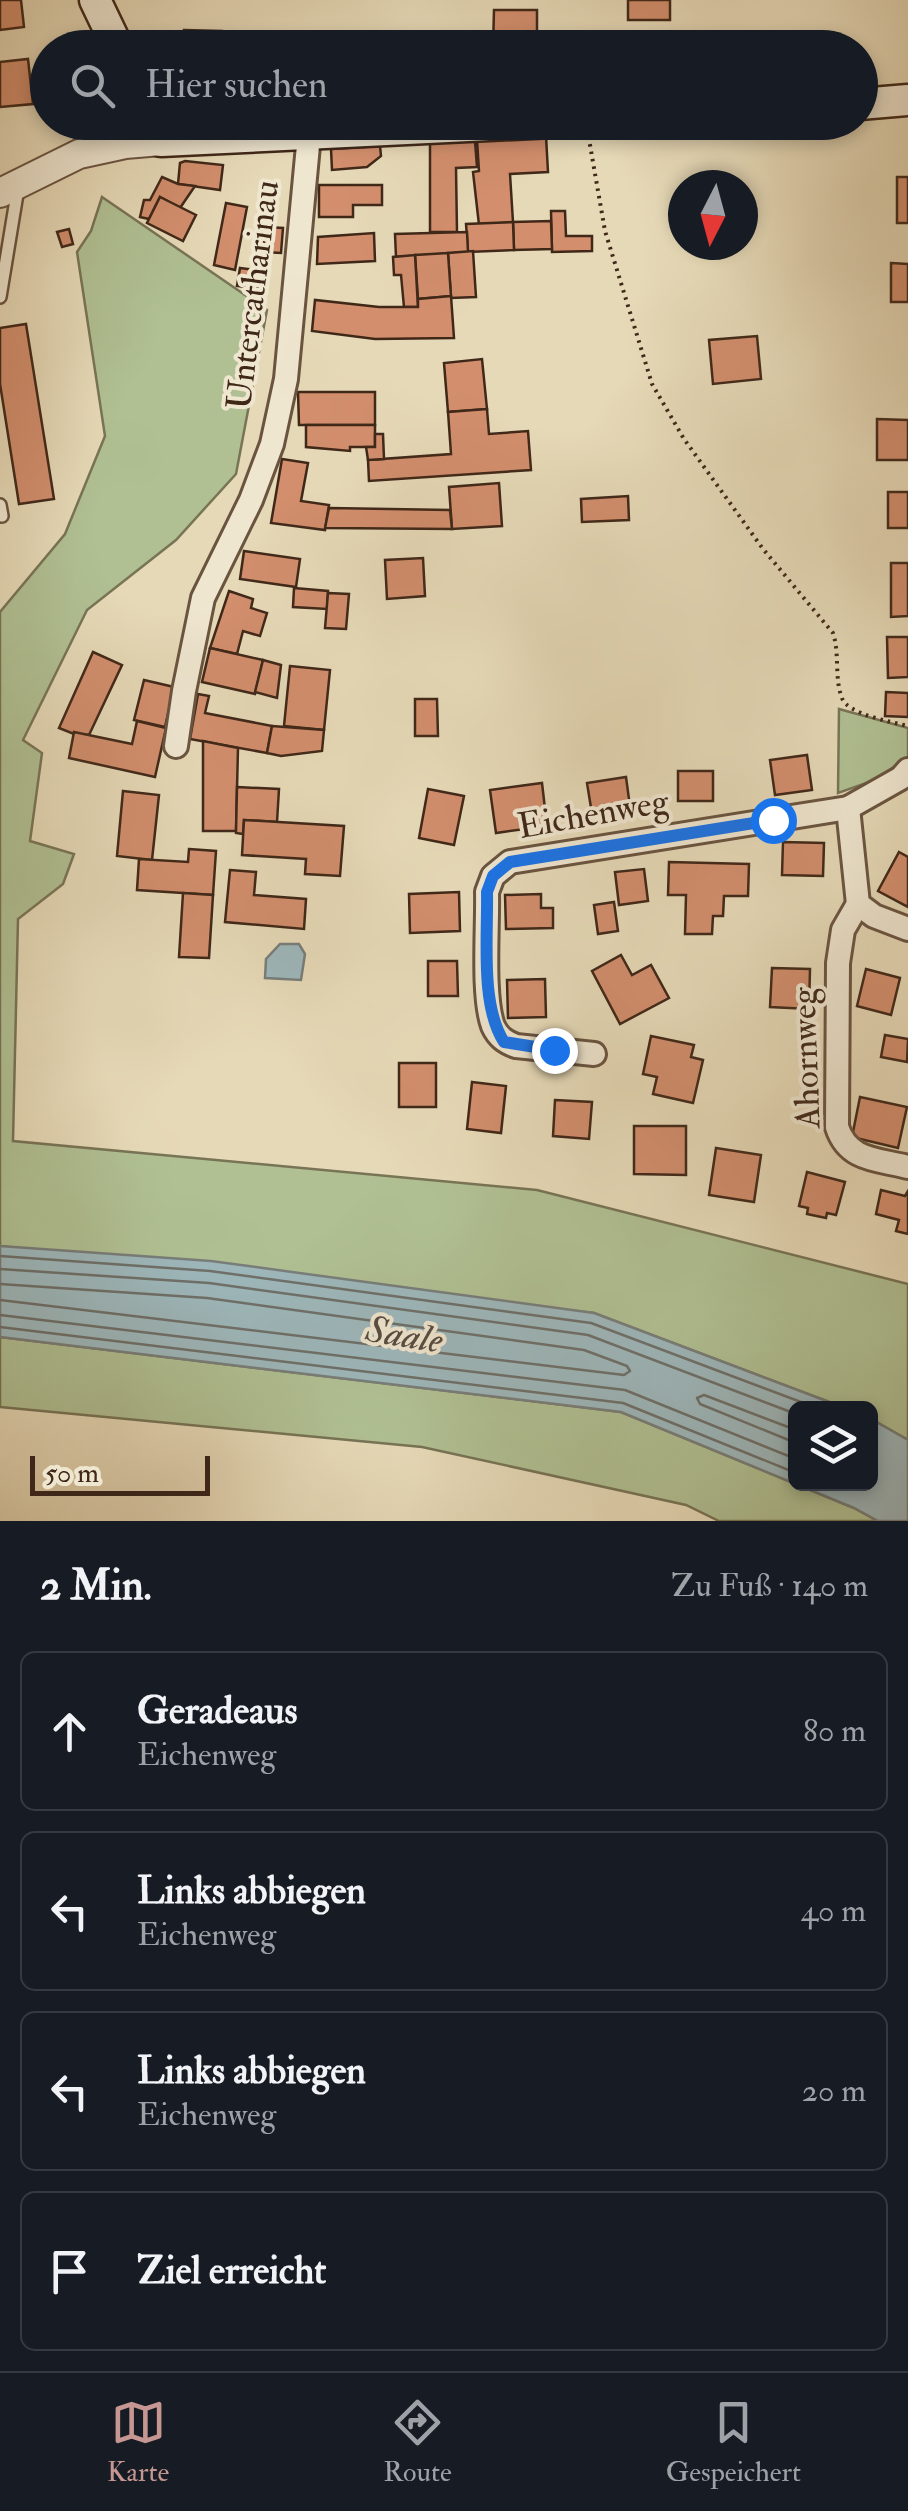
<!DOCTYPE html>
<html lang="de">
<head>
<meta charset="utf-8">
<style>
	:root { --surface:#171b24; --page:#20242c; --text:#f1f3f6; --muted:#9ea1a6; --line:#363941; --accent:#c59692 }
	body { margin:0; font-family:"IM FELL Double Pica",serif; background:var(--page); color:var(--text) }
	.controls { position:absolute; right:30px; bottom:30px; display:grid; overflow:hidden; border-radius:15px; box-shadow:0 5px 15px #0003 }
	.controls button { width:90px; height:90px; display:grid; place-items:center; padding:0; border:0; border-bottom:2px solid var(--line); background:var(--surface); color:var(--text); font:50px sans-serif }
	.compass { position:absolute; left:668px; top:170px; width:90px; height:90px; border-radius:50%; background:var(--surface); box-shadow:0 5px 15px #0003; rotate:186deg }
	.scale { position:absolute; left:30px; bottom:25px; width:180px; box-sizing:border-box; padding-left:10px; border:5px solid #402819; border-top:0; font-size:28px; line-height:35px; white-space:nowrap; color:#402819; -webkit-text-stroke:8px #efe6d0; paint-order:stroke }
	.stop { position:absolute; width:30px; height:30px; margin:-22px; border:8px solid #1a73e8; border-radius:50%; background:#fff }
	.stop.end { background:#1a73e8; border-color:#fff; box-shadow:0 2px 10px #0008 }
	.list { margin:0; padding:0; list-style:none }
	h2 { display:flex; justify-content:space-between; align-items:center; height:130px; margin:0; padding:0 40px; font-size:42px }
	h2 small { font-size:32px; font-weight:400; color:var(--muted) }
	.list li { display:grid; grid-template-columns:65px 1fr auto; gap:30px; align-items:center; box-sizing:border-box; height:160px; margin:0 20px 20px; padding:0 20px; border:2px solid var(--line); border-radius:15px }
	.list b { display:block; font-size:38px; white-space:nowrap }
	.list p { margin:0; font-size:32px; white-space:nowrap; color:var(--muted) }
	.list em { font-size:32px; font-style:normal; color:var(--muted) }
	.icon { flex:none; width:55px; height:55px; fill:none; stroke:currentColor; stroke-width:2; stroke-linecap:round; stroke-linejoin:round }
	.map { position:relative; flex:none; width:908px; height:1521px; overflow:hidden }
	.search { position:absolute; background:var(--surface); box-shadow:0 5px 15px #0003; left:30px; right:30px; top:30px; height:110px; display:flex; align-items:center; gap:25px; box-sizing:border-box; padding:0 35px; border-radius:55px; color:var(--muted); font-size:38px }
	.sheet { height:850px; background:var(--surface) }
	nav { display:flex; justify-content:space-around; align-items:center; box-sizing:border-box; height:140px; border-top:2px solid var(--line); background:var(--surface); font-size:28px; color:var(--muted) }
	nav a { display:grid; justify-items:center; gap:5px }
	nav .on { color:var(--accent) }
	.map>svg:first-child { display:block }
</style>
</head>
<body>
<div class="map">
<svg width="908" height="1521" viewBox="0 0 908 1521">
	<rect width="100%" height="100%" fill="#e6d9b7"/>
	<filter id="stains"><feTurbulence type="fractalNoise" baseFrequency=".002" numOctaves="4"/><feColorMatrix values="0 0 0 0 .2 0 0 0 0 .09 0 0 0 0 .02 0 0 0 .5 -.17"/></filter>
	<radialGradient id="worn" r=".72"><stop offset=".6" stop-color="#630" stop-opacity="0"/><stop offset="1" stop-color="#630" stop-opacity=".3"/></radialGradient>
	<g fill="#b0c093" stroke="#787456" stroke-width="2.5">
		<polygon points="102,197 267,310 236,474 176,540 87,610 23,740 42,753 30,841 74,854 63,884 18,919 13,1141 537,1190 908,1284 908,1440 871,1419 870,1408 845,1408 594,1313 0,1246 0,612 65,534 105,436 77,252 91,231"/>
		<polygon points="839,709 908,728 908,757 875,780 838,793"/>
		<polygon points="0,1337 621,1412 854,1508 878,1521 719,1521 686,1505 422,1447 0,1407"/>
	</g>
	<g fill="#9db7bb" stroke="#787e7a" stroke-width="2.5">
		<polygon points="280,944 299,944 305,954 301,980 265,978 266,959"/>
		<polygon points="0,1246 211,1261 594,1313 845,1408 796,1408 796,1484 870,1484 871,1419 908,1440 908,1521 878,1521 854,1508 621,1412 0,1337"/>
	</g>
	<g fill="none" stroke-linecap="round" stroke-linejoin="round">
		<g stroke="#6e706a" stroke-width="2.5">
			<polyline points="0,1256 210,1271 591,1323 817,1408"/>
			<polyline points="0,1269 209,1283 588,1335 796,1414"/>
			<polyline points="0,1284 207,1298 584,1350 627,1366 630,1371 624,1375 0,1300"/>
			<polyline points="0,1315 625,1390 796,1459"/>
			<polyline points="0,1327 623,1403 796,1473"/>
			<polyline points="796,1430 704,1395 697,1398 700,1404 796,1443"/>
		</g>
	</g>
	<g fill="#d28e6d" stroke="#402819" stroke-width="2.5">
		<polygon points="0,0 21,0 24,27 0,30"/>
		<rect x="628" y="0" width="42" height="20"/>
		<polygon points="494,10 537,10 537,46 548,48 493,48"/>
		<polygon points="184,30 222,31 221,48 184,48"/>
		<rect x="407" y="33" width="70" height="15"/>
		<polygon points="28,59 33,104 0,107 0,62"/>
		<polygon points="546,136 548,172 510,174 513,222 479,225 473,172 479,171 477,140"/>
		<polygon points="475,141 477,167 456,168 457,232 430,232 430,143"/>
		<polygon points="380,146 381,156 367,167 332,170 331,149"/>
		<polygon points="185,161 223,165 220,190 178,184 180,163"/>
		<polygon points="162,177 178,184 195,186 180,208 160,197 149,219 140,217 144,200 150,200"/>
		<rect x="897" y="177" width="11" height="46"/>
		<polygon points="319,185 382,185 382,205 353,205 353,217 319,217"/>
		<polygon points="160,197 196,215 183,241 147,223"/>
		<polygon points="226,203 247,207 235,270 214,265"/>
		<polygon points="551,211 565,211 566,236 592,236 592,251 552,252"/>
		<polygon points="551,221 552,249 514,250 513,222"/>
		<polygon points="513,222 514,250 468,252 466,224"/>
		<polygon points="265,227 283,228 281,253 263,252"/>
		<polygon points="69,229 73,244 62,247 57,232"/>
		<polygon points="467,232 468,252 396,257 395,234"/>
		<polygon points="374,233 375,261 317,264 318,237"/>
		<polygon points="473,251 476,297 451,298 448,253"/>
		<polygon points="448,253 451,296 418,299 415,255"/>
		<polygon points="415,255 418,307 404,307 401,275 394,275 393,257"/>
		<polygon points="891,263 908,264 908,302 891,302"/>
		<polygon points="240,268 264,271 262,289 237,286"/>
		<polygon points="451,296 454,338 375,339 312,331 315,300 379,307 418,307 418,299"/>
		<polygon points="26,324 54,499 19,504 0,384 0,328"/>
		<polygon points="757,336 761,379 713,384 709,340"/>
		<polygon points="482,359 487,409 448,412 444,363"/>
		<polygon points="298,392 375,392 375,425 299,425"/>
		<polygon points="487,409 489,434 528,431 531,470 369,481 368,460 451,454 448,412"/>
		<polygon points="877,419 908,420 908,460 877,460"/>
		<polygon points="306,425 375,425 375,447 350,447 350,451 306,447"/>
		<polygon points="375,434 383,434 384,459 368,460 366,447 375,447"/>
		<polygon points="282,459 308,463 301,501 329,505 325,530 271,523"/>
		<polygon points="499,483 502,526 452,529 449,487"/>
		<rect x="888" y="492" width="20" height="36"/>
		<polygon points="628,496 629,520 582,522 581,499"/>
		<polygon points="329,508 450,510 452,529 325,528"/>
		<polygon points="244,551 300,559 296,587 240,579"/>
		<polygon points="423,558 425,596 387,599 385,560"/>
		<polygon points="891,563 908,563 908,616 891,617"/>
		<polygon points="294,588 328,591 327,609 293,607"/>
		<polygon points="229,591 253,599 251,608 267,613 260,636 243,631 237,654 210,648"/>
		<polygon points="328,593 349,594 346,629 325,628"/>
		<polygon points="887,637 908,637 908,677 888,678"/>
		<polygon points="210,648 263,660 255,694 202,682"/>
		<polygon points="93,652 122,665 89,735 74,734 59,728"/>
		<polygon points="263,660 281,665 277,698 255,692"/>
		<polygon points="290,666 330,670 324,730 284,726"/>
		<polygon points="144,680 174,687 165,727 134,720"/>
		<polygon points="886,692 908,693 908,717 885,716"/>
		<polygon points="198,694 209,696 205,713 272,726 267,753 190,739"/>
		<polygon points="415,699 437,699 438,736 415,736"/>
		<polygon points="137,721 166,728 155,777 69,758 74,732 132,744"/>
		<polygon points="272,726 324,730 322,751 281,756 267,753"/>
		<polygon points="203,741 238,748 236,831 203,831"/>
		<polygon points="807,755 812,790 775,795 770,760"/>
		<rect x="678" y="771" width="35" height="30"/>
		<polygon points="626,777 631,814 593,820 587,783"/>
		<polygon points="542,783 547,826 496,833 490,790"/>
		<polygon points="237,787 279,789 277,822 244,820 243,834 236,833"/>
		<polygon points="428,789 464,796 454,845 419,838"/>
		<polygon points="123,791 159,795 152,860 117,856"/>
		<polygon points="244,820 344,826 340,876 305,874 306,859 242,855"/>
		<polygon points="783,842 824,843 823,876 782,875"/>
		<polygon points="189,849 216,851 213,895 137,890 139,859 188,862"/>
		<polygon points="899,852 908,857 908,907 878,891"/>
		<polygon points="669,862 749,864 748,896 724,896 723,916 713,916 712,934 685,934 686,895 668,895"/>
		<polygon points="644,869 648,901 619,905 615,872"/>
		<polygon points="230,870 256,872 254,895 306,899 304,929 225,922"/>
		<polygon points="459,892 460,931 410,933 409,894"/>
		<polygon points="183,893 213,895 209,958 179,957"/>
		<polygon points="541,894 541,908 553,908 553,928 506,929 505,895"/>
		<polygon points="614,902 618,931 598,934 594,905"/>
		<polygon points="621,955 632,975 651,965 669,998 620,1024 592,971"/>
		<polygon points="428,961 457,961 458,996 428,996"/>
		<polygon points="772,968 810,969 809,1009 770,1007"/>
		<polygon points="866,969 900,978 891,1015 857,1006"/>
		<polygon points="545,979 546,1017 508,1018 507,980"/>
		<polygon points="885,1035 908,1039 907,1062 881,1057"/>
		<polygon points="651,1036 694,1045 691,1057 703,1060 693,1103 653,1094 657,1077 643,1074"/>
		<rect x="399" y="1063" width="37" height="44"/>
		<polygon points="472,1082 506,1086 501,1133 467,1129"/>
		<polygon points="860,1097 907,1107 898,1148 852,1137"/>
		<polygon points="555,1100 592,1102 589,1139 553,1136"/>
		<polygon points="634,1126 686,1126 686,1175 634,1174"/>
		<polygon points="716,1148 761,1155 754,1202 709,1195"/>
		<polygon points="807,1172 845,1182 836,1215 827,1213 826,1218 807,1214 808,1208 799,1206"/>
		<polygon points="881,1190 905,1196 908,1191 908,1234 896,1231 899,1220 876,1214"/>
	</g>
	<g fill="none" stroke-linecap="round" stroke-linejoin="round">
		<defs>
			<g id="service">
				<polyline points="0,297 18,188"/>
				<polyline points="0,505 2,516"/>
			</g>
			<g id="minor">
				<polyline points="176,746 184,691 203,598 251,500 272,444 286,379 309,135"/>
				<polyline points="848,808 858,904 874,916 908,929"/>
				<path d="M858 904 843 930 838 963 837 1127C848 1161 877 1159 908 1167"/>
				<path d="M594 1054 516 1046C505 1042 498 1037 493 1026 482 996 488 926 487 892L493 876 510 862 848 808 901 778 908 770"/>
			</g>
			<polyline id="tertiary" points="0,193 79,154 125,144 161,141"/>
			<g id="secondary">
				<polyline points="95,0 118,48"/>
				<polyline points="860,104 908,100"/>
				<polyline points="167,122 169,127 161,141 553,122"/>
			</g>
		</defs>
		<use href="#service" stroke="#6a5440" stroke-width="16"/>
		<use href="#minor" stroke="#6a5440" stroke-width="28"/>
		<use href="#tertiary" stroke="#6a5440" stroke-width="32"/>
		<use href="#secondary" stroke="#402819" stroke-width="35"/>
		<path stroke="#402819" stroke-width="4" stroke-dasharray="2.5 5" stroke-linecap="butt" d="M586 122 605 231 652 384 684 439 763 549 833 633C840 654 834 678 842 698 847 714 892 722 908 726"/>
		<use href="#service" stroke="#efe6d0" stroke-width="11"/>
		<use href="#minor" stroke="#efe6d0" stroke-width="22"/>
		<use href="#tertiary" stroke="#efe6d0" stroke-width="28"/>
		<use href="#secondary" stroke="#efe6d0" stroke-width="30"/>
	</g>
	<g fill="none" stroke-linecap="round" stroke-linejoin="round">
		<path stroke="#1a73e8" stroke-width="12" d="M554 1050 504 1042C480 1005 488 936 487 892L493 876 510 862 773 820"/>
	</g>
	<g text-anchor="middle" dominant-baseline="central" stroke-width="8" stroke-linejoin="round" paint-order="stroke">
		<g font-size="35" fill="#402819" stroke="#efe6d0">
			<text transform="translate(253 295) rotate(-83)">Untercatharinau</text>
			<text transform="translate(593 814) rotate(-10)">Eichenweg</text>
			<text transform="translate(806 1058) rotate(-92)">Ahornweg</text>
		</g>
		<g font-size="38" font-style="italic" fill="#574c42" stroke="#efe6d0">
			<text transform="translate(404 1335) rotate(9)">Saale</text>
		</g>
	</g>
	<rect width="100%" height="100%" filter="url(#stains)"/>
	<rect width="100%" height="100%" fill="url(#worn)"/>
</svg>
<div class="controls">
<button><svg class="icon" aria-label="layers" viewBox="0 0 24 24"><path d="M12 4l9 5-9 5-9-5zM3 14l9 5 9-5"/></svg></button>
</div>
<svg class="compass" viewBox="-18 -18 36 36"><path d="M0-13l5 13h-10z" fill="#e53935"/><path d="M0 13l5-13h-10z" fill="#9ea1a6"/></svg>
<div class="scale">50 m</div>
<div class="stop" style="left:773px;top:820px"></div>
<div class="stop end" style="left:554px;top:1050px"></div>
<div class="search"><svg class="icon" aria-label="search" viewBox="0 0 24 24"><circle cx="10" cy="10" r="6"/><path d="M15 15l6 6"/></svg>Hier suchen</div>
</div>
<section class="sheet">
<h2>2 Min.<small>Zu Fuß · 140 m</small></h2>
<ul class="list">
<li><svg class="icon" aria-label="ahead" viewBox="0 0 24 24"><path d="M12 20V5M6 11l6-6 6 6"/></svg><div><b>Geradeaus</b><p>Eichenweg</p></div><em>80 m</em></li>
<li><svg class="icon" aria-label="left" viewBox="0 0 24 24"><path d="M17 20v-9H6M10 6l-5 5 5 5"/></svg><div><b>Links abbiegen</b><p>Eichenweg</p></div><em>40 m</em></li>
<li><svg class="icon" aria-label="left" viewBox="0 0 24 24"><path d="M17 20v-9H6M10 6l-5 5 5 5"/></svg><div><b>Links abbiegen</b><p>Eichenweg</p></div><em>20 m</em></li>
<li><svg class="icon" aria-label="arrive" viewBox="0 0 24 24"><path d="M6 21V4h12l-3 4 3 4H6"/></svg><div><b>Ziel erreicht</b></div></li>
</ul>
</section>
<nav>
<a class="on"><svg class="icon" aria-label="map" viewBox="0 0 24 24"><path d="M3 6l6-2 6 2 6-2v14l-6 2-6-2-6 2zM9 4v14M15 6v14"/></svg>Karte</a>
<a><svg class="icon" aria-label="directions" viewBox="0 0 24 24"><path d="M12 3l9 9-9 9-9-9zM9 14v-3h6M13 9l2 2-2 2"/></svg>Route</a>
<a><svg class="icon" aria-label="saved" viewBox="0 0 24 24"><path d="M7 4h10v16l-5-4-5 4z"/></svg>Gespeichert</a>
</nav>
</body>
</html>
